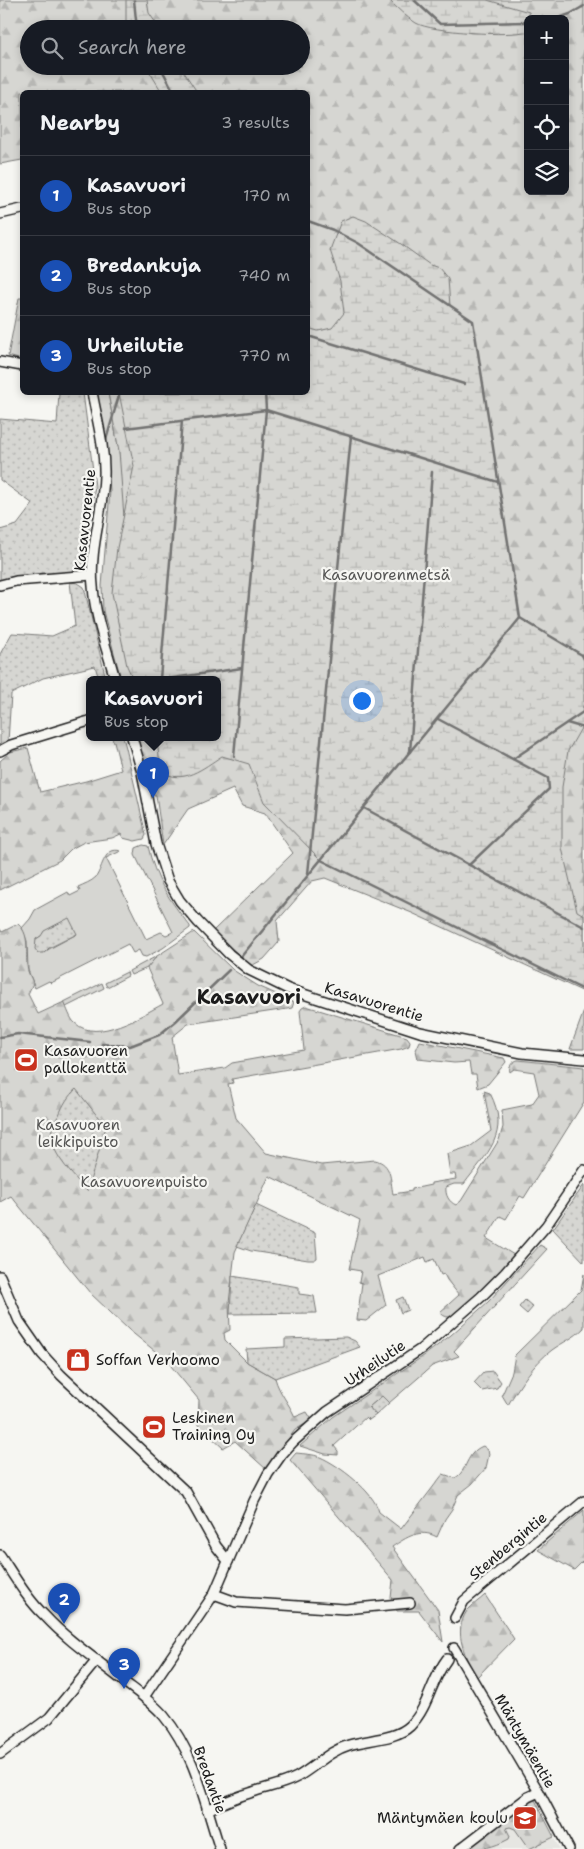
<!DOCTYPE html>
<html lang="en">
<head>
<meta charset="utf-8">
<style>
	:root { --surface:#171b24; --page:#242831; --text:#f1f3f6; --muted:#9ea1a6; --line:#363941; --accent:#c8321e }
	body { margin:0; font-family:"Shantell Sans",sans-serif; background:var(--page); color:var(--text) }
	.controls { position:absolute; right:15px; top:15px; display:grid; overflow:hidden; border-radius:8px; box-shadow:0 2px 8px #0003 }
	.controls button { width:45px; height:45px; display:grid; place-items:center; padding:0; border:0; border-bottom:1px solid var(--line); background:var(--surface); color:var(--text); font:25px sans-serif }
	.you { position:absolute; left:361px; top:700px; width:18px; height:18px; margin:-12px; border:4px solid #fff; border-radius:50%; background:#1a73e8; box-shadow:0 0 0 8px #1a73e833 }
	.badge { display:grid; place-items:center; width:32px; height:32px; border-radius:50%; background:var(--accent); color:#fff; font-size:16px; font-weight:700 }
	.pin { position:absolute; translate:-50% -41px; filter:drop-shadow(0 1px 2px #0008) }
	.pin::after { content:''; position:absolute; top:26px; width:18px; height:15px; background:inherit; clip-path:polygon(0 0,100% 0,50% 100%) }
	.popup { position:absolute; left:86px; top:676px; width:135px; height:65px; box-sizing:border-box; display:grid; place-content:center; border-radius:8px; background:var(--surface); filter:drop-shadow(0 1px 4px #0005); font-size:16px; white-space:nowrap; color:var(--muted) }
	.popup b { font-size:19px; color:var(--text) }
	.popup::after { content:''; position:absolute; left:50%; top:100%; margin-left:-10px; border:10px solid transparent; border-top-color:var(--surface) }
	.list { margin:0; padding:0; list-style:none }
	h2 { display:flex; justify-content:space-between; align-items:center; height:65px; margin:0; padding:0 20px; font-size:21px }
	h2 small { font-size:16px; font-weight:400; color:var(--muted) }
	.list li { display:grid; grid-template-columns:32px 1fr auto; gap:15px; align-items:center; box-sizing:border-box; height:80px; padding:0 20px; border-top:1px solid var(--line) }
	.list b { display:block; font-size:19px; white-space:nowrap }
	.list p { margin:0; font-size:16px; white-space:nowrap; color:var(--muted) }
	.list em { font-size:16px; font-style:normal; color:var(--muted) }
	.icon { flex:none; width:28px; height:28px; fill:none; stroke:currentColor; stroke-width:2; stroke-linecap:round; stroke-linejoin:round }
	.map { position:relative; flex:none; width:584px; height:1849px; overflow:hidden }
	.search { position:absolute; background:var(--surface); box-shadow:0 2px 8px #0003; left:20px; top:20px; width:290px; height:55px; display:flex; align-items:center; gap:12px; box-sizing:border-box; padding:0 18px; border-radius:28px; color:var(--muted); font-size:19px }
	.panel { position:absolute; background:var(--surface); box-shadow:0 2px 8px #0003; left:20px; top:90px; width:290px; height:305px; border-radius:8px }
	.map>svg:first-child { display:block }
</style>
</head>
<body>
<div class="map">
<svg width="584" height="1849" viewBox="0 0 584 1849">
	<defs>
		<pattern id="forest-firs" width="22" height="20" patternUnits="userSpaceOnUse" patternTransform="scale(1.25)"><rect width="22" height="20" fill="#d6d6d2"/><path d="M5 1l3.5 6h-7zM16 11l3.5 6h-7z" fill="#b7b7b4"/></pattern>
		<pattern id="wetland-marsh" width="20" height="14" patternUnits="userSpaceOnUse" patternTransform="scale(1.25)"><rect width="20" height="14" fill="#d6d6d2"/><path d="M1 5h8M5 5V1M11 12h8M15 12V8" fill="none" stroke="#b7b7b4"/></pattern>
		<pattern id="park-dots" width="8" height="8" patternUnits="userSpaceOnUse" patternTransform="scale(1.25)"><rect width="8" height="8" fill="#d6d6d2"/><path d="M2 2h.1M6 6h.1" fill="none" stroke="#b7b7b4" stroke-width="1.8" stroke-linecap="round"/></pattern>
	</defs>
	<rect width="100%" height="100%" fill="#f6f6f2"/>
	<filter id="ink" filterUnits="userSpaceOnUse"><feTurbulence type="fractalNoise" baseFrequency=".02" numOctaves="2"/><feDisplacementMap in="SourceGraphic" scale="10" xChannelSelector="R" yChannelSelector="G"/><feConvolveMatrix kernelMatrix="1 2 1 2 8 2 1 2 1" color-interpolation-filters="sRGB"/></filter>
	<g filter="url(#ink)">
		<polygon fill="#e6e6e2" points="532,1799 560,1849 466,1849"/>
		<g fill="#d6d6d2" stroke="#797977" fill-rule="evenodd">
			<polygon points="97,393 108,393 119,451 150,679 121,679 103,611 102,586 110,491 107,449"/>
			<path d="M143 845 148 846C155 879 169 900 190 926V928L163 948 146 957 142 956 139 950 133 953 128 944 51 983 49 981 35 988 28 970 27 941 22 928 30 919 35 910 68 892 70 896 80 891 78 887C84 884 91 882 96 877 103 867 104 846 121 851L106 858 146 939 161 932 166 935 173 932 135 855 136 848ZM77 934 49 949 44 953 36 939 41 936Z"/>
			<polygon points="157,956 147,968 131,975 129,971"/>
			<polygon points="127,972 128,976 107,987 105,983"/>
			<polygon points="102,983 104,988 66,1007 64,1002"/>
		</g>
		<g fill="url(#forest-firs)" stroke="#797977" fill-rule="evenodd">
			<path d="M0 0H584V992L412 913 325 878 312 881 277 921 279 942 264 959 251 966 213 931 293 853 265 813 242 806 233 789 188 809 163 845 156 795H154L151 780 147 777 137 737H217V679L124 517 119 451 108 393 308 392V92H22V160L0 164ZM528 19H565V191H528ZM29 29H301V66H29Z"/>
			<polygon points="19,298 22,298 22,360 8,356"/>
			<polygon points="112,737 123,737 126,748 146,835 144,839 135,841 123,838 121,834 112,838 84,842 71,849 60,860 0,890 0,761 10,752 28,748 40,792 86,781 121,770 114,741 113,741"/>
			<path d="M18 924C32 936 24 955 28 971 29 975 32 979 33 983L28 994 38 1014 64 1002C67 1008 70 1019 75 1023 97 1044 142 1015 163 1004L147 968 157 956 194 932 233 970 258 986 294 1002 292 1008 287 1009 188 1024 172 1037 178 1075 225 1068 232 1063 304 1050 300 1011 302 1008 306 1006 407 1037 410 1041 409 1046 401 1049 232 1079 233 1083 228 1084 236 1118 266 1153 321 1165 375 1160C392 1164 390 1179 393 1194L412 1191V1189L431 1185V1183L456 1179 455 1174H450L447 1154 471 1146 491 1131 484 1091 490 1093C511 1134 487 1153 464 1184H454L446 1187C445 1195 449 1202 456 1205L461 1201 499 1140 503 1127 502 1110 532 1104 539 1094 534 1072 514 1069 510 1072C508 1066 513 1061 518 1060L584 1067V1102L524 1198 520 1196 506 1219 500 1216 486 1238 514 1255C504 1267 463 1316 449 1317 445 1317 442 1315 440 1312L459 1295 447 1280 444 1274 441 1275 434 1259 427 1262 425 1257 378 1276 386 1305 366 1321 357 1320 362 1283 359 1282 361 1271 349 1269 360 1220 269 1176 235 1252 229 1303 230 1330 224 1333 225 1340 247 1362 275 1378C279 1393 289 1403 295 1417L307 1412 312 1420 295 1430 266 1469 235 1441 223 1448 198 1425 199 1400 166 1360 129 1330 90 1293 11 1196 0 1202V929L2 932Z"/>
			<polygon points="584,1011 584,1049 570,1049"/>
			<polygon points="420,1041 504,1058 506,1062 488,1084 478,1088 476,1074 471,1074 469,1062 454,1063 418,1059 416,1050"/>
			<polygon points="540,1245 547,1249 454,1351 459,1356 432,1366 389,1403 382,1396 369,1407 376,1415 369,1420 366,1417 334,1446 338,1451 338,1455 325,1454 300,1446 333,1417 425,1355 451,1335 489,1301"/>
			<path d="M584 1274V1328C574 1338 563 1342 552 1350 534 1363 519 1386 508 1405L502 1395 512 1372 515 1355 581 1290Z"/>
			<path d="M483 1446 488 1450 489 1454 486 1468 472 1484 458 1495 452 1509 445 1519 437 1537C420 1528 407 1537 392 1547L438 1610 443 1642 419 1611H397L391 1598 393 1580 290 1460 296 1453C304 1454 313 1454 320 1457 339 1465 374 1492 379 1512L401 1529 443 1474 455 1478C468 1471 465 1453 483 1446Z"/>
			<polygon points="584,1510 584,1560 574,1570 538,1550"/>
			<path d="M485 1595 514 1639 476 1678C466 1657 452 1633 467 1611 472 1605 480 1600 485 1595Z"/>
			<path d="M533 1798 535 1800 554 1837 529 1849 515 1829 510 1827 506 1828 510 1836 509 1839C492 1848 483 1849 465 1849Z"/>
		</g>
		<g fill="url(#wetland-marsh)" stroke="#797977">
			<polygon points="126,0 147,0 149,13 160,29 128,29 126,24"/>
			<path d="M389 0H487L529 12 530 19H528V31C511 37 431 32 416 23 406 17 397 8 389 0Z"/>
			<polygon points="146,66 180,66 197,92 162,92"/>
			<path d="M353 216 366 221 401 244 430 265 439 268 448 279 450 306 473 321 520 618 582 655 584 659V723L568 751 562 787V848L577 911 584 915V990L321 860 264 802 249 764 222 756C203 768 183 786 161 771L157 742 167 737 183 739 217 737V679H133L127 666 112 593 117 548 134 466 119 393 308 392V328L318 331 332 328 344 313 340 281 330 250 341 221Z"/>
		</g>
		<g fill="url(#park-dots)" stroke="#797977">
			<polygon points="59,393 83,393 95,486 84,565 79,571 11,578 0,582 0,530 17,525 33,504 0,480 0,419 57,424"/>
			<polygon points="70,582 78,583 84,587 106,679 99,679 95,666 43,678 11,694 8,742 0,746 0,654 12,633 52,636 75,626"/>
			<polygon points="69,918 77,934 49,948 44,953 38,953 35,949 36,939 41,936 44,931"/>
			<path d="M76 1089 106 1127 87 1191C75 1177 46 1150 52 1129 53 1124 56 1119 59 1115 63 1105 68 1096 76 1089Z"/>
			<polygon points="584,1185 584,1262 553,1229"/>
			<polygon points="256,1205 315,1233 317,1258 314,1260 308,1260 251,1251 237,1246"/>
			<polygon points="232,1276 299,1287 299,1294 314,1296 317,1313 230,1314"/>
			<polygon points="403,1297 408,1310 401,1313 396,1300"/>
			<polygon points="525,1300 533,1307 527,1314 519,1307"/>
			<polygon points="346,1337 355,1341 360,1347 275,1378 247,1362 246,1349 285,1347 285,1339"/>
			<polygon points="493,1371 501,1382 497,1388 482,1391 474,1383 484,1372"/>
			<polygon points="382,1396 389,1403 376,1415 369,1407"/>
		</g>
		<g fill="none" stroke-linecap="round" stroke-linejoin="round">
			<g stroke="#727271" stroke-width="2.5">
				<polyline points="134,0 136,20 141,29"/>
				<polyline points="414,0 440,24 528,22"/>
				<polyline points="556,19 570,14 584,6"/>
				<polyline points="160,66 174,92"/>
				<polyline points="308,336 464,384"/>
				<polyline points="126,428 266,410 498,482"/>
				<polyline points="106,440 120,392"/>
				<polyline points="520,618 582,655 584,659"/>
				<polyline points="160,679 182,421"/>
				<polyline points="166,679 242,668"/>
				<polyline points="438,719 548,778 549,789 469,865"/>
				<polyline points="567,723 584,728"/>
				<polyline points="410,752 432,472"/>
				<polyline points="234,756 266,410 265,392"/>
				<polyline points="513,759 583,712 584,706"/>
				<polyline points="364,808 584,927"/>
				<polyline points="321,860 584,990"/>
				<polyline points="308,874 351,436"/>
				<polyline points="240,958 520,618 473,321 358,243 333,230 308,221"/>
				<polyline points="0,1037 18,1034 90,1042"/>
				<polyline points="102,1044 130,1046 159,1035 176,1021 229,970"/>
			</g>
			<defs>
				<g id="minor">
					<polyline points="0,214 22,209"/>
					<polyline points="0,362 22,366"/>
					<path d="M92 392C97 420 105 448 104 476 103 513 89 549 93 586 95 618 107 649 115 679"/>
					<polyline points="0,585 16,581 92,575"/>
					<polyline points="132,737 142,772 156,844 168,881 180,901 198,922 229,954 249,970 288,989 420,1032 522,1053 584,1059"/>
					<polyline points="0,751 11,745 89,721"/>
					<polyline points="0,1276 19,1321 42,1354 61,1375 186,1492 216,1546 228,1561"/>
					<path d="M0 1555C14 1576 27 1599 45 1616 69 1642 100 1662 127 1684 140 1694 154 1704 164 1716 195 1753 205 1804 220 1849"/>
					<polyline points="214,1594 236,1602 345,1609 410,1603"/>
					<polyline points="455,1618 464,1601 584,1501"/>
					<polyline points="454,1648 539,1792 569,1849"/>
					<polyline points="144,1697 214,1594 254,1501 268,1474 282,1454 293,1442 327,1412 421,1349 481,1297 505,1273 546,1226 584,1170"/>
					<polyline points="0,1754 49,1718 97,1660"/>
					<path d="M207 1810C221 1804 235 1797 250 1793 266 1787 282 1785 297 1777 315 1767 329 1751 349 1745 368 1739 395 1740 410 1726 429 1707 431 1680 447 1659"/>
					<polyline points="460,1849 528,1797 539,1792"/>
				</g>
			</defs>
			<use href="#minor" stroke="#1c1c1c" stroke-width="12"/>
			<use href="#minor" stroke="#f6f6f2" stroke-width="9"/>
		</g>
	</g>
	<defs>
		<symbol id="stadium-square" viewBox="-11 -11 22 22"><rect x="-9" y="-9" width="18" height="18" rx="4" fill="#c8321e" stroke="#f6f6f2"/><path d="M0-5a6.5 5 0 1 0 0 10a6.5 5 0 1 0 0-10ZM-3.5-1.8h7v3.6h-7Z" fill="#fff"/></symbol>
		<symbol id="shop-square" viewBox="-11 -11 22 22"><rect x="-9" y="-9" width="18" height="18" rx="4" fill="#c8321e" stroke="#f6f6f2"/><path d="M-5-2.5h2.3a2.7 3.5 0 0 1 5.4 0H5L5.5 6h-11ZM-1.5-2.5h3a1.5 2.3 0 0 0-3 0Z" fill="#fff"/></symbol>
		<symbol id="school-square" viewBox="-11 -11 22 22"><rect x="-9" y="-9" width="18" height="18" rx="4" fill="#c8321e" stroke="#f6f6f2"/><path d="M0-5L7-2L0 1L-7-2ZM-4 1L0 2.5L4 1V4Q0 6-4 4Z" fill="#fff"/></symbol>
	</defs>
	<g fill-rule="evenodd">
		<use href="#stadium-square" x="12" y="1046" width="28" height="28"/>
		<use href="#shop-square" x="64" y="1346" width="28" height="28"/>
		<use href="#stadium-square" x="140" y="1413" width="28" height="28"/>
		<use href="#school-square" x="511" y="1804" width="28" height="28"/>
	</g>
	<g text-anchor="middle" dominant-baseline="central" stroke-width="4.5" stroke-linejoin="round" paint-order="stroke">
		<g font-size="15" fill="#1c1c1c" stroke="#f6f6f2">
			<text transform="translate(85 520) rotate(-84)">Kasavuorentie</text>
			<text transform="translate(374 1002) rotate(17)">Kasavuorentie</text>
			<text transform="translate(375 1363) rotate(-34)">Urheilutie</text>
			<text transform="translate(508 1546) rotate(-40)">Stenbergintie</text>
			<text transform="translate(525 1741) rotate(60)">Mäntymäentie</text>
			<text transform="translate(210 1780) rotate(70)">Bredantie</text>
		</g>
		<g font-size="15" fill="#545453" stroke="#f6f6f2">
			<text x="386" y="575">Kasavuorenmetsä</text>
			<text x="78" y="1125">Kasavuoren<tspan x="78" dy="17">leikkipuisto</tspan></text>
			<text x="144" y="1182">Kasavuorenpuisto</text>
		</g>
		<g font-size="15" fill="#1c1c1c" stroke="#f6f6f2" text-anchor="start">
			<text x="44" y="1051">Kasavuoren<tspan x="44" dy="17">pallokenttä</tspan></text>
			<text x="96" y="1360">Soffan Verhoomo</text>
			<text x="172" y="1418">Leskinen<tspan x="172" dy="17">Training Oy</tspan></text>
			<text x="508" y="1818" text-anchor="end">Mäntymäen koulu</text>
		</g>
		<g font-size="20" font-weight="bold" fill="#1c1c1c" stroke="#f6f6f2">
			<text x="249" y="997">Kasavuori</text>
		</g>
	</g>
</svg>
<div class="controls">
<button>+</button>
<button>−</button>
<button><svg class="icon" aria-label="locate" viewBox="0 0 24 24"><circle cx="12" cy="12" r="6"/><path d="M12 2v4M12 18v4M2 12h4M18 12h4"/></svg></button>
<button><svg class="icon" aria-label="layers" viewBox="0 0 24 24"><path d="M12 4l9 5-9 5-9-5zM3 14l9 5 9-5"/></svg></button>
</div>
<div class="you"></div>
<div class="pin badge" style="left:153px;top:798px;background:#1a4fb4">1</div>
<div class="popup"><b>Kasavuori</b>Bus stop</div>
<div class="pin badge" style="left:64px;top:1624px;background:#1a4fb4">2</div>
<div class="pin badge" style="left:124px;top:1689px;background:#1a4fb4">3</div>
<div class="search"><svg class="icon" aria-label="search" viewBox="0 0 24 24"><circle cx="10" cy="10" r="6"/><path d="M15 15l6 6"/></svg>Search here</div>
<section class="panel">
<h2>Nearby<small>3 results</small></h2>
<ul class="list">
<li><span class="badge" style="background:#1a4fb4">1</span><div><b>Kasavuori</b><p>Bus stop</p></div><em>170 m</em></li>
<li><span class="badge" style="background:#1a4fb4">2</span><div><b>Bredankuja</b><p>Bus stop</p></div><em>740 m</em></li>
<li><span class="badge" style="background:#1a4fb4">3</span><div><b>Urheilutie</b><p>Bus stop</p></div><em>770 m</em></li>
</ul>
</section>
</div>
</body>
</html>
